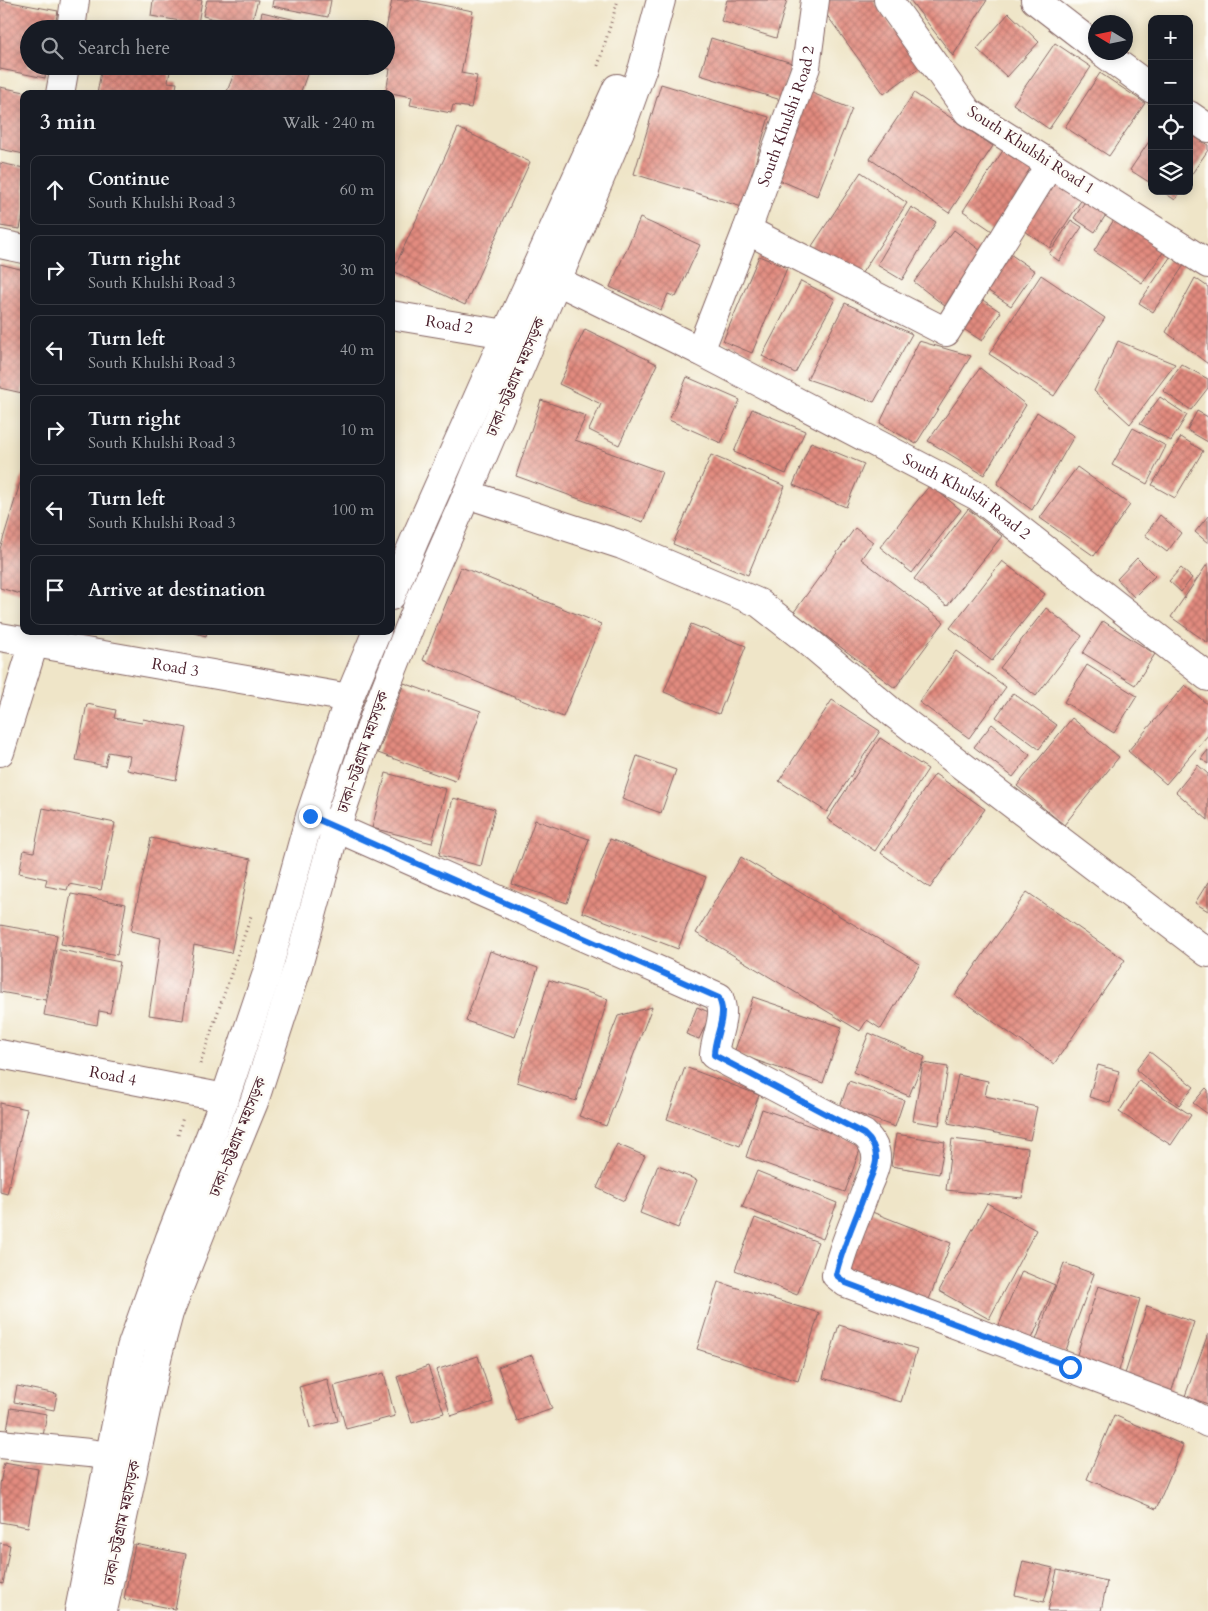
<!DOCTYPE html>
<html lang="en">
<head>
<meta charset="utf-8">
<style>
	:root { --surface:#171b24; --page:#242831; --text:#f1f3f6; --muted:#9ea1a6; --line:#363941 }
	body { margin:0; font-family:Cardo,"Noto Serif Bengali",serif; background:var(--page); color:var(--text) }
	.controls { position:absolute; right:15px; top:15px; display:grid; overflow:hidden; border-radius:10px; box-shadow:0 2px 12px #0003 }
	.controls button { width:45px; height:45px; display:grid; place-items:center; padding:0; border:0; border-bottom:1px solid var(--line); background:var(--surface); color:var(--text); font:25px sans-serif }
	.compass { position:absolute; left:1088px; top:15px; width:45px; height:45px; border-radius:50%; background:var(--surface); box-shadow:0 2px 12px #0003; rotate:280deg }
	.stop { position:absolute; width:15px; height:15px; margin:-11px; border:4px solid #1a73e8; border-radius:50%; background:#fff }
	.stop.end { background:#1a73e8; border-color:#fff; box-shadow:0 1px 5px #0008 }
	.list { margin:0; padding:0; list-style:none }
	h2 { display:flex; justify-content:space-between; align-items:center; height:65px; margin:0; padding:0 20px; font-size:21px }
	h2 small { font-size:16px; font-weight:400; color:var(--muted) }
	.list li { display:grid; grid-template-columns:32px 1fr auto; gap:15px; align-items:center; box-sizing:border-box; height:70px; margin:0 10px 10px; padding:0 10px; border:1px solid var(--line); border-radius:10px }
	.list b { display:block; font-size:19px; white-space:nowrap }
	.list p { margin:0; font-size:16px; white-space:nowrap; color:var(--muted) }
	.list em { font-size:16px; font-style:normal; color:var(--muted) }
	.icon { flex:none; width:28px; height:28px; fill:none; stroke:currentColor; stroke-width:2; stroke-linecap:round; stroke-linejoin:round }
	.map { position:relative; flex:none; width:1208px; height:1611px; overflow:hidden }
	.search { position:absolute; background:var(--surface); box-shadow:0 2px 12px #0003; left:20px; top:20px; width:375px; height:55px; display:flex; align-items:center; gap:12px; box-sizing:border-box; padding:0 18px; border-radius:28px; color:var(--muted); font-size:19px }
	.panel { position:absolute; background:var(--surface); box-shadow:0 2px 12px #0003; left:20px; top:90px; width:375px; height:545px; border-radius:10px }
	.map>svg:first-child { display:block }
</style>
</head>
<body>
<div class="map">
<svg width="1208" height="1611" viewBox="0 0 1208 1611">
	<defs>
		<pattern id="building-cross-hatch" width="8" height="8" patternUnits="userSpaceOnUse" patternTransform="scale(1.25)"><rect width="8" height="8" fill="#e28b7f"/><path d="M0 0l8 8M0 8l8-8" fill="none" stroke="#b97168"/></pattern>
	</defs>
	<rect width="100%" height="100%" fill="#fdfcf7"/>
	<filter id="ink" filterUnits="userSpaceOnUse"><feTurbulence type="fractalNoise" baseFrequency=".02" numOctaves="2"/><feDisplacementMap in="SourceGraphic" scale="10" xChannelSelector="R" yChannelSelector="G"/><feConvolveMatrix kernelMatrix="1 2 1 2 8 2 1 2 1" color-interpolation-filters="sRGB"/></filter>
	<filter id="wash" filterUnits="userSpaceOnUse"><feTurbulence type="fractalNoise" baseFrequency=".0096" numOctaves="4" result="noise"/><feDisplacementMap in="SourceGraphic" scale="20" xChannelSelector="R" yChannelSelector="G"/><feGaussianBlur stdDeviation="1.12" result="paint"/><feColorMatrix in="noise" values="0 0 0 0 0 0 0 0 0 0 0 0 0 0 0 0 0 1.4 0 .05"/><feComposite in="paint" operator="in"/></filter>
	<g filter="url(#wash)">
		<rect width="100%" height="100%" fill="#efe5c8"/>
		<g id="blocks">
			<g fill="url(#building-cross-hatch)">
				<polygon points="0,0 58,11 54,29 29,29 29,66 47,66 45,78 0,69"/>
				<polygon points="153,0 202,0 198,24 151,16"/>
				<polygon points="207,0 258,0 250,28 203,16"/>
				<polygon points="273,0 331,0 328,17 272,6"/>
				<polygon points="392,0 416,0 473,11 461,73 477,76 471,108 453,105 451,113 410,105 412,97 386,92 390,69 378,67 386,66 386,29"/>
				<polygon points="727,0 787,0 776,38 721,21"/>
				<polygon points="821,0 873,0 921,67 884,94 818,3"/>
				<polygon points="910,0 987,0 953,56"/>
				<polygon points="262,12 325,27 324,29 258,29"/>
				<polygon points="1009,13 1039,42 1007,77 977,49"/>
				<polygon points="711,38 792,63 781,100 700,75"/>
				<polygon points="1055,43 1091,67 1049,129 1013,104"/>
				<polygon points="102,66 171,66 168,82 177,83 175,94 97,94"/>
				<polygon points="237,66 310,66 300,94 226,94"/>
				<polygon points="1100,73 1145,103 1109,156 1065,127"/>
				<polygon points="661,84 769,117 742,207 634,174"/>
				<polygon points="0,87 30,93 24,94 24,154 0,149"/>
				<polygon points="807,91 852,109 817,196 772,177"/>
				<polygon points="914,93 993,146 949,213 870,159"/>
				<polygon points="458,128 530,162 465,305 393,271"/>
				<polygon points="1189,133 1208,145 1208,150 1189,178"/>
				<polygon points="1152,137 1152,184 1130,170"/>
				<polygon points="1006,146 1041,170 998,235 963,211"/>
				<polygon points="0,163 24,168 24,210 20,229 0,226"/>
				<polygon points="1052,171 1086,193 1050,248 1016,225"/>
				<polygon points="861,172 907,203 858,279 810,249"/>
				<polygon points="1162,191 1181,191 1175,200"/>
				<polygon points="1088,197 1109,210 1095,232 1074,218"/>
				<polygon points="911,207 936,222 902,280 877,265"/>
				<polygon points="1117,215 1166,248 1142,283 1094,251"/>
				<polygon points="640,218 700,245 676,297 668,294 661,310 610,287"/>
				<polygon points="1071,220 1082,227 1059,261 1049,254"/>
				<polygon points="954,230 990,258 950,310 914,282"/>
				<polygon points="1175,250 1188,259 1153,312 1139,303"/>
				<polygon points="1007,252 1035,271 1011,306 984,288"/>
				<polygon points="759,256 787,268 752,353 723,341"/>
				<polygon points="0,264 24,270 24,385 22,393 0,388"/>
				<polygon points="1041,275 1105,318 1054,396 989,354"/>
				<polygon points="1195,278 1208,287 1208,364 1166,332"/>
				<polygon points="801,281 835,299 795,373 762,356"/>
				<polygon points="981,299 1001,312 982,341 962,328"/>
				<polygon points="845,303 912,334 874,402 807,379"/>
				<polygon points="585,329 657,364 619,445 589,430 601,404 559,384"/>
				<polygon points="919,341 971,356 916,444 880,423"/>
				<polygon points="1118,341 1175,364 1130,424 1094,391"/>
				<polygon points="1181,364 1208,379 1208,388 1191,410 1163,391"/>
				<polygon points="980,368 1026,405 984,475 928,441"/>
				<polygon points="687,377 740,400 721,443 669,420"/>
				<polygon points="1160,397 1187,415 1171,441 1140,424"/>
				<polygon points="541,400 586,416 575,440 662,472 643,522 516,476"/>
				<polygon points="752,409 805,431 786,474 734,452"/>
				<polygon points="1197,411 1208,417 1208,442 1187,430"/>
				<polygon points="1037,412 1074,436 1032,510 997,484"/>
				<polygon points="1133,428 1166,446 1147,484 1112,465"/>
				<polygon points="1181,437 1203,451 1175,498 1152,485"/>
				<polygon points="811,442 864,464 846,507 793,485"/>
				<polygon points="711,455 785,486 748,575 673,544"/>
				<polygon points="1077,467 1130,505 1094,556 1040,518"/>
				<polygon points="24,470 24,595 0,588 0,549"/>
				<polygon points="930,485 961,510 912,573 880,547"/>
				<polygon points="968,509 1002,536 947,606 914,579"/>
				<polygon points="1160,515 1181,533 1167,552 1145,535"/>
				<polygon points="1208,516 1208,543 1195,532"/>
				<polygon points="855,528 873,542 861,559 944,622 895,688 794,612"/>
				<polygon points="1137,558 1155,576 1134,597 1117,579"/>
				<polygon points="1002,561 1045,594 992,661 950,628"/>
				<polygon points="1208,563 1208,643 1171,617"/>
				<polygon points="461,567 601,624 563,717 423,660"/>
				<polygon points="1181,568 1192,578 1181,592 1169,581"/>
				<polygon points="1046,608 1082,636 1036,696 1000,668"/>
				<polygon points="1103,621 1155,654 1135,685 1083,653"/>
				<polygon points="691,624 746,646 719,714 664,692"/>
				<polygon points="188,631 207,631 206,636"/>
				<polygon points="956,651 1006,687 969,738 919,702"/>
				<polygon points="1087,665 1137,696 1114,733 1064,702"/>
				<polygon points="404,683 481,711 455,781 378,753"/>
				<polygon points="1185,685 1208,705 1208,735 1166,784 1128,751"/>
				<polygon points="1013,693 1057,725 1039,749 996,717"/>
				<polygon points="832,700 880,731 827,812 779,781"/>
				<polygon points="87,704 116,710 114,718 142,723 143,719 187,728 176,780 127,770 130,756 108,752 105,766 76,760"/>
				<polygon points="1072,718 1119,757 1064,825 1017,786"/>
				<polygon points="992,724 1030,755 1013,777 974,747"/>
				<polygon points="880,738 928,769 875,851 827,819"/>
				<polygon points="1208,750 1208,764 1201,759"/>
				<polygon points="637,756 676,770 661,813 622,799"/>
				<polygon points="1198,765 1208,774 1208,820 1176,792"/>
				<polygon points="386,773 446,789 432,843 372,828"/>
				<polygon points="935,774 985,809 930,888 881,853"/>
				<polygon points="453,798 495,809 481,866 439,855"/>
				<polygon points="43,808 115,823 101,890 69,884 67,890 45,886 47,879 19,873 24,850 34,852"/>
				<polygon points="535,820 589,839 567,903 512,884"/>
				<polygon points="151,838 251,859 231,953 194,945 183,1020 149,1015 161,938 131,931"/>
				<polygon points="610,839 706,877 678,949 582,912"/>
				<polygon points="741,857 920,964 881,1029 867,1020 860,1031 696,933"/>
				<polygon points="1208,882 1208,911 1195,903"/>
				<polygon points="1027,892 1125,960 1054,1064 955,995"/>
				<polygon points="71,894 126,904 117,955 61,944"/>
				<polygon points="0,925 57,935 45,1000 0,992"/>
				<polygon points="56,949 120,962 110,1013 99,1011 97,1025 44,1015"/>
				<polygon points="490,951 538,968 515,1037 466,1021"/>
				<polygon points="549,980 608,999 576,1101 517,1082"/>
				<polygon points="753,997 842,1027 823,1083 734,1053"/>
				<polygon points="652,1007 606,1126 579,1116 618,1016"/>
				<polygon points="697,1007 711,1013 699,1039 686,1034"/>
				<polygon points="869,1033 925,1057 909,1096 853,1072"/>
				<polygon points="1150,1052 1194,1087 1179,1105 1136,1070"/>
				<polygon points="923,1063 948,1067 939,1125 913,1121"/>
				<polygon points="1098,1065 1119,1071 1110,1103 1089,1097"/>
				<polygon points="685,1067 759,1095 740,1146 667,1119"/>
				<polygon points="958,1075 988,1081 985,1096 1037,1107 1030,1140 948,1123"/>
				<polygon points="849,1081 904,1100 895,1127 840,1107"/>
				<polygon points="1139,1081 1191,1115 1171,1145 1119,1112"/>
				<polygon points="1206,1088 1208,1090 1208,1114 1193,1103"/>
				<polygon points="0,1103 27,1109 7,1194 0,1192"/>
				<polygon points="762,1109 862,1144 845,1192 746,1157"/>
				<polygon points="896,1134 945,1142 939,1174 891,1166"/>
				<polygon points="952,1139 1028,1148 1022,1198 946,1190"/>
				<polygon points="617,1144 645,1156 624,1201 597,1188"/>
				<polygon points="658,1165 697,1180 678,1228 640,1213"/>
				<polygon points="757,1171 837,1203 823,1239 742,1207"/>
				<polygon points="987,1203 1036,1230 989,1319 939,1291"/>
				<polygon points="867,1210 951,1243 928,1302 844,1269"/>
				<polygon points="755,1218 818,1242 797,1295 735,1270"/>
				<polygon points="1064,1263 1094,1274 1065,1353 1035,1343"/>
				<polygon points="1022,1271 1055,1285 1028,1348 995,1334"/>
				<polygon points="718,1282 819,1313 798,1381 697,1349"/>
				<polygon points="1098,1286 1140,1299 1118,1374 1075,1361"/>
				<polygon points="1147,1306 1194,1322 1169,1399 1122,1383"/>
				<polygon points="839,1325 917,1349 901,1402 823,1378"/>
				<polygon points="1208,1334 1208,1404 1185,1396"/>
				<polygon points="532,1355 552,1409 517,1421 498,1367"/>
				<polygon points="478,1356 493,1402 451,1416 436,1370"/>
				<polygon points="428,1366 444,1413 412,1423 397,1377"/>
				<polygon points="384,1373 395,1416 346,1429 334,1386"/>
				<polygon points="327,1379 338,1421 310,1428 299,1387"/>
				<polygon points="17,1386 57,1394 54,1410 14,1402"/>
				<polygon points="11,1408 47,1414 43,1436 7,1430"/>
				<polygon points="1114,1415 1183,1445 1156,1509 1087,1479"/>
				<polygon points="4,1463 38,1469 28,1527 0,1522 0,1484"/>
				<polygon points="0,1543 10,1545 3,1584 0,1583"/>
				<polygon points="135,1544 186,1554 175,1609 124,1599"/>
				<polygon points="1023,1561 1053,1568 1044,1602 1015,1595"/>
				<polygon points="1057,1570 1107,1581 1101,1611 1048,1611"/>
			</g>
		</g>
	</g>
	<g filter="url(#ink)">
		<use href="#blocks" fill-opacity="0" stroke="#846462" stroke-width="1"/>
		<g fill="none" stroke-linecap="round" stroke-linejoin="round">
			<defs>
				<g id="minor">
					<polyline points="888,0 968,112 1208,264"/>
					<polyline points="1035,0 1096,47"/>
					<polyline points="71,29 75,0"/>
					<polyline points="1102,52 1152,89"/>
					<polyline points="60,94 65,66"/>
					<polyline points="1189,115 1208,128"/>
					<polyline points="747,230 946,332 1050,164"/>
					<polyline points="0,244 24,249"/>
					<path id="s1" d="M537 271 700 351 747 230 806 67 815 0"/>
					<path id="s2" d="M391 315 506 334"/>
					<path id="s3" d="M700 351 977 496 1208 677"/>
					<polyline points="467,494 622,545 759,603 809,642 893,713 1208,953"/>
					<path id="s4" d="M0 637 349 698"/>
					<polyline points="0,752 34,643"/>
					<path d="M314 818 719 997C720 1001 722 1006 722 1010 723 1025 715 1039 714 1055L864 1134C872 1141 877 1151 876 1161 875 1170 870 1179 867 1187 857 1217 843 1244 836 1275L846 1283 1185 1411 1208 1423"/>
					<path id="s5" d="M0 1054 225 1098"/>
					<polyline points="0,1444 89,1453 110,1456"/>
				</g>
				<g id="trunk">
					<polyline points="391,596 415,539 506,334 617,88"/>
					<polyline points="79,1611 131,1348 170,1238 225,1098 266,976 310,816 349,698 377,631"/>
					<polyline points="103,1611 158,1354 169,1313 214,1199 254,1102 298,966 336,828 376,712 419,603 467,494 620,131 643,67 661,0"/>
				</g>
			</defs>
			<use href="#minor" stroke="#846462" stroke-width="30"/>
			<use href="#trunk" stroke="#846462" stroke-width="30"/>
			<g stroke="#846462" stroke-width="3" stroke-dasharray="1 4" stroke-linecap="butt">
				<polyline points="598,66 618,0"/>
				<polyline points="200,1064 251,916"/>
				<polyline points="178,1135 183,1117"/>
			</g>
			<use href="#minor" stroke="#fff" stroke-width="28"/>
			<use href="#trunk" stroke="#fff" stroke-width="28"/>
		</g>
	</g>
	<g fill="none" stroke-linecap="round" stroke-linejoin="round" filter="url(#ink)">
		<path stroke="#1a73e8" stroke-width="6" d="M310 816 719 998C720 1001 722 1006 722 1010 723 1025 714 1039 714 1055L864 1134C872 1141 877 1150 876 1161 875 1170 870 1179 867 1187 857 1217 843 1244 836 1275L846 1283 1070 1367"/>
	</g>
	<g text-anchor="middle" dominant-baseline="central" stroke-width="5" stroke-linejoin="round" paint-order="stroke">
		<g font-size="16" fill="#4a1f2b" stroke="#fdfcf7">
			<text stroke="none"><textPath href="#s1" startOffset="432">South Khulshi Road 2</textPath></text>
			<text transform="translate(1031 150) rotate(33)">South Khulshi Road 1</text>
			<text stroke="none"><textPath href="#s2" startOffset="59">Road 2</textPath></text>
			<text transform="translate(516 377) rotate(-67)">ঢাকা-চট্টগ্রাম মহাসড়ক</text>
			<text stroke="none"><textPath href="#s3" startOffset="304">South Khulshi Road 2</textPath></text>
			<text stroke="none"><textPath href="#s4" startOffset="178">Road 3</textPath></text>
			<text transform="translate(363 752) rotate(-71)">ঢাকা-চট্টগ্রাম মহাসড়ক</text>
			<text stroke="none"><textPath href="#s5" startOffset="115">Road 4</textPath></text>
			<text transform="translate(238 1137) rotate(-68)">ঢাকা-চট্টগ্রাম মহাসড়ক</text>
			<text transform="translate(122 1523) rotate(-78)">ঢাকা-চট্টগ্রাম মহাসড়ক</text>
		</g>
	</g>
</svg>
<div class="controls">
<button>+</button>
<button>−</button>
<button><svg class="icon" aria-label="locate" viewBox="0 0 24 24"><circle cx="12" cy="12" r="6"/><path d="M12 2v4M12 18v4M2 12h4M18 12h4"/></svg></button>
<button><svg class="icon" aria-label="layers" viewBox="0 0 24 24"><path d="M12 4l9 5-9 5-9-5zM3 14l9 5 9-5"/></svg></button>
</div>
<svg class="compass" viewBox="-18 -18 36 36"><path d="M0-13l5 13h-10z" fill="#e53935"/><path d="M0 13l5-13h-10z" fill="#9ea1a6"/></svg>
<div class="stop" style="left:1070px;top:1367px"></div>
<div class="stop end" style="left:310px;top:816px"></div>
<div class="search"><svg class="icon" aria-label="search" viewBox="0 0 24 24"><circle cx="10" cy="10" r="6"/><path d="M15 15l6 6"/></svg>Search here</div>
<section class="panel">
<h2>3 min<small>Walk · 240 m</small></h2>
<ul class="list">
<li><svg class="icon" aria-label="ahead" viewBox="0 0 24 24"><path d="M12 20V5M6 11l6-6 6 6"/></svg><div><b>Continue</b><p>South Khulshi Road 3</p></div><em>60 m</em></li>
<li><svg class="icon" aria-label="right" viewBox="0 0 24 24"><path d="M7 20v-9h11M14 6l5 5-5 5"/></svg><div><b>Turn right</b><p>South Khulshi Road 3</p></div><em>30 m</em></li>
<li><svg class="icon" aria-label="left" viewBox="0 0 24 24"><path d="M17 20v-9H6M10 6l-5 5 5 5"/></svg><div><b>Turn left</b><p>South Khulshi Road 3</p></div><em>40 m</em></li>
<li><svg class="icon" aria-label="right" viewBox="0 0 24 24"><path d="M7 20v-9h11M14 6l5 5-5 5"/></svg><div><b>Turn right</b><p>South Khulshi Road 3</p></div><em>10 m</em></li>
<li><svg class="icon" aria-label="left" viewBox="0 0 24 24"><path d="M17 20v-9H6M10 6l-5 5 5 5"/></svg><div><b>Turn left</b><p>South Khulshi Road 3</p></div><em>100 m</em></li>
<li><svg class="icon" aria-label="arrive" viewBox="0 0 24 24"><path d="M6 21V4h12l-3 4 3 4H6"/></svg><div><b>Arrive at destination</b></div></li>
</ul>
</section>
</div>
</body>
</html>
